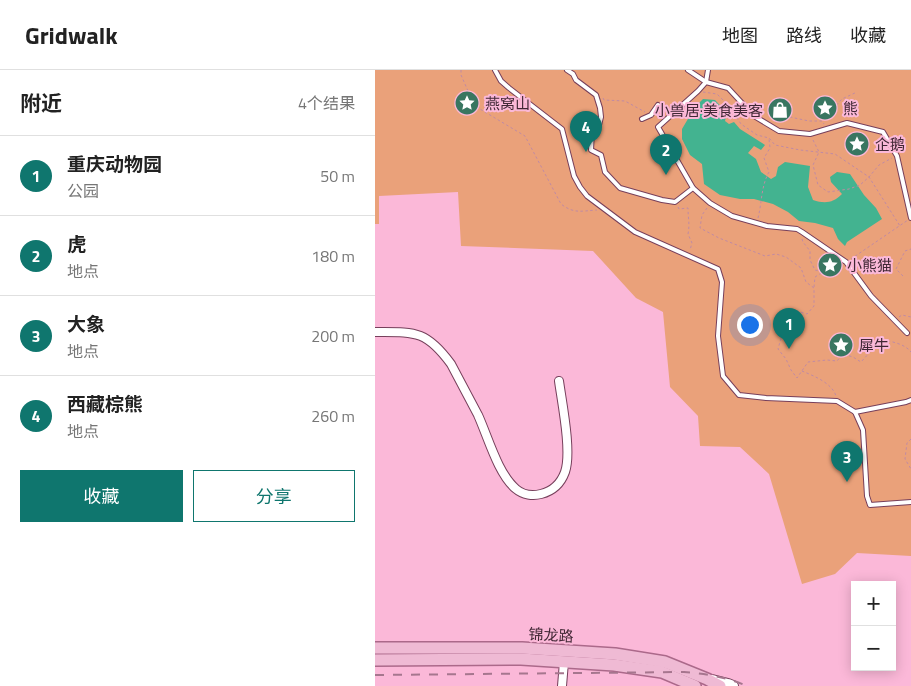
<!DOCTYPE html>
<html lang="zh">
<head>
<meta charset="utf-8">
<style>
	:root { --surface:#fff; --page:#f6f6f6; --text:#222; --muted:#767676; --line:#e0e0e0; --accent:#0f766e }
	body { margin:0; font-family:"Titillium Web","Noto Sans SC",sans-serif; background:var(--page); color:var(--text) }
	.controls { position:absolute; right:15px; bottom:15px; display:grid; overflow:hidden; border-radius:0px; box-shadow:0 2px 12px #0003 }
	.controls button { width:45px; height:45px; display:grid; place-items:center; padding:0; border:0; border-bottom:1px solid var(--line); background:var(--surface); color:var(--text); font:25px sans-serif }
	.you { position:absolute; left:374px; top:254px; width:18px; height:18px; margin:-12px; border:4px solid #fff; border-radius:50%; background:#1a73e8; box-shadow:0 0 0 8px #1a73e833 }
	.badge { display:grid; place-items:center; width:32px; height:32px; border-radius:50%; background:var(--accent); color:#fff; font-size:16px; font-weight:700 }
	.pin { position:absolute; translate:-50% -41px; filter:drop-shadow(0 1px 2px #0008) }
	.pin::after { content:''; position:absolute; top:26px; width:18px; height:15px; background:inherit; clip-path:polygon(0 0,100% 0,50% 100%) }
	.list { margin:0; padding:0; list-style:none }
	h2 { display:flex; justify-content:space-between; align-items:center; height:65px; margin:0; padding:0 20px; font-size:21px }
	h2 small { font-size:16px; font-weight:400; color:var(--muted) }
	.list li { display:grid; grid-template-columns:32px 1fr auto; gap:15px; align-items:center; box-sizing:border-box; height:80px; padding:0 20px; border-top:1px solid var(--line) }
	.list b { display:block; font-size:19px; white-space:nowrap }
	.list p { margin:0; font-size:16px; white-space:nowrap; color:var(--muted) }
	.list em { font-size:16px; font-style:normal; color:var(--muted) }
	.actions { display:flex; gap:10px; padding:15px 20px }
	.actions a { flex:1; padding:11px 0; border:1px solid var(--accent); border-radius:0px; text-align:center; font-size:18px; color:var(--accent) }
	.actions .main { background:var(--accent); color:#fff }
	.map { position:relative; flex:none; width:536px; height:616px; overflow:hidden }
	header { display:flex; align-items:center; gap:30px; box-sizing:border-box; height:70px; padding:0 25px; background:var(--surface); border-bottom:1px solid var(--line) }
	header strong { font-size:24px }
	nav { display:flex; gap:28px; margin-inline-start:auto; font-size:18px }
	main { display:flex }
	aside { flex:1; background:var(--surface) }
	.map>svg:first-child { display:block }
</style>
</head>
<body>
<header>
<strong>Gridwalk</strong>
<nav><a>地图</a><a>路线</a><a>收藏</a></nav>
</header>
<main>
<aside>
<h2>附近<small>4个结果</small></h2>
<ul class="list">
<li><span class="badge">1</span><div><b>重庆动物园</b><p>公园</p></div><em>50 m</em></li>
<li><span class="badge">2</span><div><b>虎</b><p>地点</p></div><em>180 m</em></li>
<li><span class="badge">3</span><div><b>大象</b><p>地点</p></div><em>200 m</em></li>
<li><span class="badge">4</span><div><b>西藏棕熊</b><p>地点</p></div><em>260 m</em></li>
</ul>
<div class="actions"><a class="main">收藏</a><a>分享</a></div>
</aside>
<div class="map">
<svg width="536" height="616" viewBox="0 0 536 616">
	<rect width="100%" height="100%" fill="#fbb8d8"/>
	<polygon fill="#eaa17a" points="0,0 536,0 536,486 482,483 460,504 427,514 394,404 365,377 325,376 323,346 295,317 288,242 261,228 218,181 86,176 83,122 4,126 4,154 0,154"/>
	<path fill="#43b390" d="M328 29 340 30 352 43 350 51 354 54 359 52 365 59 390 75 386 80 379 76 373 83 381 89 386 102 396 109 401 106 403 97 410 92 435 96 433 117 438 130C450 134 458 133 467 124L456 112 455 107 462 102 475 104 489 125 501 138 507 149 472 172 470 176 463 169 458 158 440 153 424 151 413 142 398 134 379 129H365L345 125 329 114 327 94 315 85 307 69V59L320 37Z"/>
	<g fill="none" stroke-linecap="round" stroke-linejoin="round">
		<defs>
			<g id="lane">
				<polyline points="120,0 126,11 134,18 187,59 199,106 205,117 212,126 260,162 343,199 347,212 343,266 348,306 364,325 391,328 462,331 480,342 488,360 492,426 495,435 536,432"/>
				<polyline points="192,0 198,4 201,10 221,25 225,38 226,47 224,55 217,61 216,80 226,85 230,102 245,118 287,130 300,132 318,118"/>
				<polyline points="313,0 331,12 353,18 379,46 404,61 435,64 472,53 508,62 522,86 536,148"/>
				<polyline points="333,0 331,12 323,21 283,57 318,118 335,133 357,146 392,156 422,159 427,162 471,192 496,226 532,263"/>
				<polyline points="267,49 276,45 283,35"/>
				<polyline points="480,342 531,332 536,330"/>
			</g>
			<g id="street">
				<path d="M0 262C40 262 51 260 76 294 85 311 94 328 103 345 113 367 123 404 141 419 148 425 158 426 166 424 178 421 186 413 190 402 197 382 187 333 184 311"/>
				<polyline points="187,616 189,592"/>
			</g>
			<polyline id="secondary" points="337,610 353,614 358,616"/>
			<g id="primary">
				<polyline points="0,578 147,578 240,584 290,592 332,609 345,616"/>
				<polyline points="0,590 146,589 239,595 287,602 320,616"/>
			</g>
		</defs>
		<use href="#lane" stroke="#763f5b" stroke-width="6"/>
		<use href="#street" stroke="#763f5b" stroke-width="10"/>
		<use href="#secondary" stroke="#763f5b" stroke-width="12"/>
		<use href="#primary" stroke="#ab698a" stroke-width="14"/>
		<g stroke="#c08aa4" stroke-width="1" stroke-dasharray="2.5 2.5" stroke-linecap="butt">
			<path d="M86 0V5L97 30 105 39 150 66 186 134C199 144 206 141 222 140"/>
			<polyline points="328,22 342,24 355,37 366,54 382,65 394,68 400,75 425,80 460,84 494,107 525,156"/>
			<polyline points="228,28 229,30 250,31 270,42"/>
			<polyline points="410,46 434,51 447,51 449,54"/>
			<polyline points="448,50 467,29 482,22"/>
			<polyline points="438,70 444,82 438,95 443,115 453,122 474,119 485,115 494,107 504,95 517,88"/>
			<path d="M303 137 304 139 313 138C313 148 315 154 313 164L317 173 315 180"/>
			<path d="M332 138 327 145 325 158 344 168 390 186 401 184 411 187 426 198 431 212 439 218V236L432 244 422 241 415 245 409 258 403 279 411 289 416 300 422 308 433 292 452 290 462 291 468 284 478 287 486 292 506 270C516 271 530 274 536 282"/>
			<path d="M383 148C387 133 386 116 394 102L389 88 395 78 394 69"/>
			<polyline points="427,169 428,172 435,181 435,190 440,200 448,202 440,207 439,217"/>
			<polyline points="476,189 533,150"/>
			<polyline points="528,206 521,199 530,181 536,179"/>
			<polyline points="524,247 527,245 536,247"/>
			<path d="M427 301C439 306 457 313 461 326"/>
			<polyline points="536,369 532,373 530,389 536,399"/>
		</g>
		<use href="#lane" stroke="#fff" stroke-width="4"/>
		<use href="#street" stroke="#fff" stroke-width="8"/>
		<use href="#secondary" stroke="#fff" stroke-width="10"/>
		<use href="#primary" stroke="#efbad4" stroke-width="11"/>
		<path stroke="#a6768e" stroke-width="2" stroke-dasharray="9 9" stroke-linecap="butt" d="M0 605 309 602C331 604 352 607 372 616"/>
	</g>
	<defs>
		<symbol id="sight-disc" viewBox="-11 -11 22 22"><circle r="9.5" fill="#397661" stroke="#fbb8d8"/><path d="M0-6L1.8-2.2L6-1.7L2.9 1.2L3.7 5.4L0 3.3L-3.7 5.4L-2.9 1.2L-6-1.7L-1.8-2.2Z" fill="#fff"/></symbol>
		<symbol id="shop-disc" viewBox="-11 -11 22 22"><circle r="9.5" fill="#397661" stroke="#fbb8d8"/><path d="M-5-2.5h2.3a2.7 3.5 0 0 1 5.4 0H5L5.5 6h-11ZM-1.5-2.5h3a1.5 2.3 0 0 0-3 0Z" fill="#fff"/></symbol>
	</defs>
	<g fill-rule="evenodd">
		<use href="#sight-disc" x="78" y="19" width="28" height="28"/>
		<use href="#sight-disc" x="436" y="24" width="28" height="28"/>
		<use href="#shop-disc" x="391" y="26" width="28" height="28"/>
		<use href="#sight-disc" x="468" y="60" width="28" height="28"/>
		<use href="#sight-disc" x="441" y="181" width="28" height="28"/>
		<use href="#sight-disc" x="452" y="261" width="28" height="28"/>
	</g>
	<g text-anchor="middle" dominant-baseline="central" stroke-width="4" stroke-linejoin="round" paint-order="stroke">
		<g font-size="15" fill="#402734" stroke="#fbb8d8" text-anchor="start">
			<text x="110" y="33">燕窝山</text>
			<text x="468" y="38">熊</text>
			<text x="388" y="40" text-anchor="end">小兽居·美食美客</text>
			<text x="500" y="74">企鹅</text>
			<text x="472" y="195">小熊猫</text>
			<text x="484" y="275">犀牛</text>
		</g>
		<g font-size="15" fill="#402734" stroke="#fbb8d8">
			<text transform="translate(176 565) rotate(3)">锦龙路</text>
		</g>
	</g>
</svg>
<div class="controls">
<button>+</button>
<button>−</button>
</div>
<div class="you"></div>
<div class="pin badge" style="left:414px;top:279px">1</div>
<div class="pin badge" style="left:291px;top:105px">2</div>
<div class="pin badge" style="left:472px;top:412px">3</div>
<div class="pin badge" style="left:211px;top:82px">4</div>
</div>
</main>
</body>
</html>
